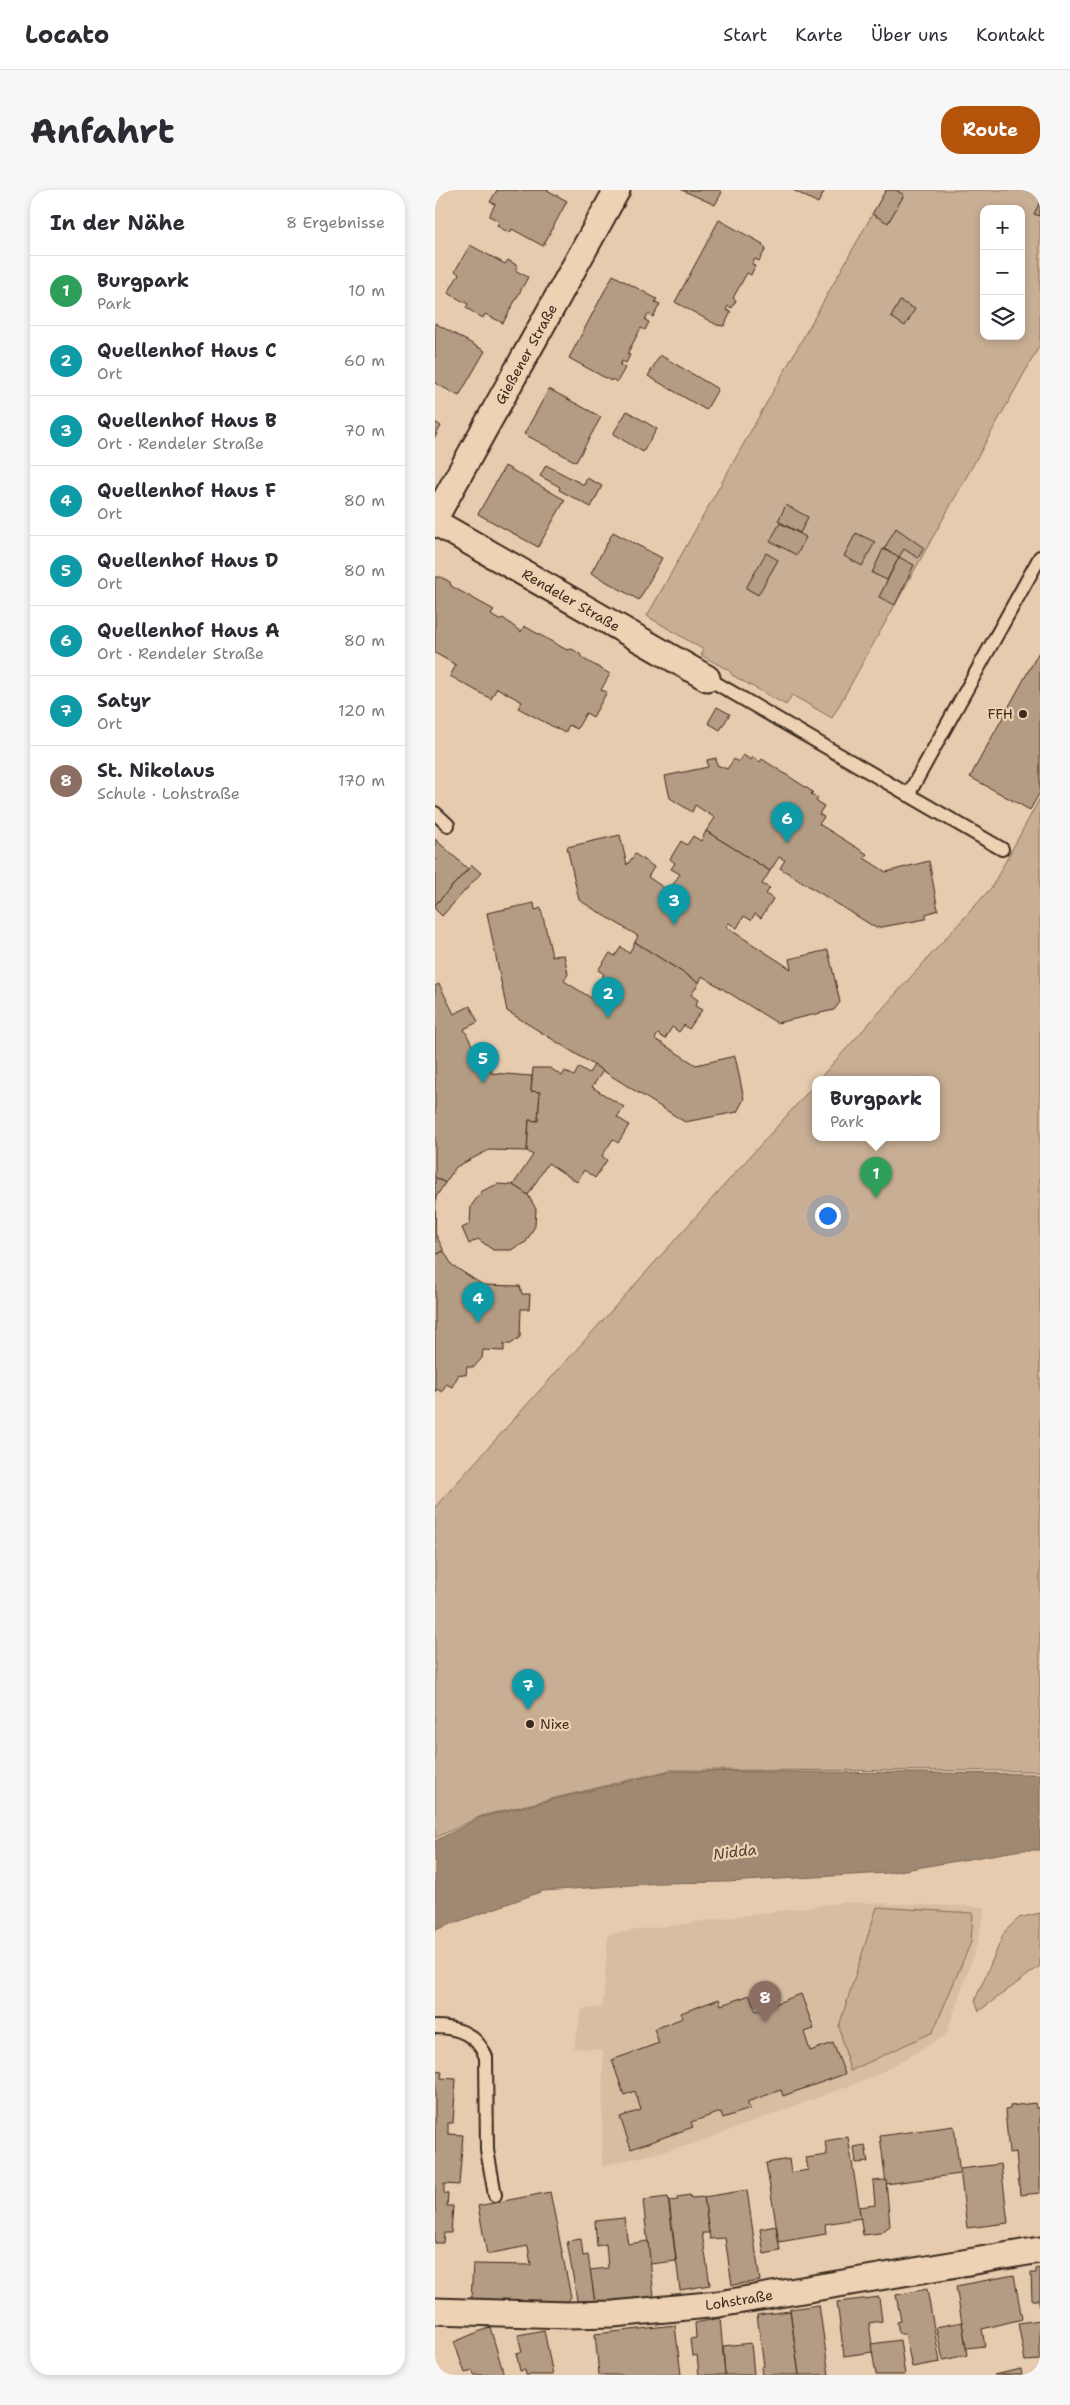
<!DOCTYPE html>
<html lang="de">
<head>
<meta charset="utf-8">
<style>
	:root { --surface:#fff; --page:#f7f7f7; --text:#2b2b33; --muted:#7c7c81; --line:#e1e1e2; --accent:#b45309 }
	body { margin:0; font-family:"Shantell Sans",sans-serif; background:var(--page); color:var(--text) }
	.controls { position:absolute; right:15px; top:15px; display:grid; overflow:hidden; border-radius:10px; box-shadow:0 2px 8px #0003 }
	.controls button { width:45px; height:45px; display:grid; place-items:center; padding:0; border:0; border-bottom:1px solid var(--line); background:var(--surface); color:var(--text); font:25px sans-serif }
	.you { position:absolute; left:392px; top:1025px; width:18px; height:18px; margin:-12px; border:4px solid #fff; border-radius:50%; background:#1a73e8; box-shadow:0 0 0 8px #1a73e833 }
	.badge { display:grid; place-items:center; width:32px; height:32px; border-radius:50%; background:var(--accent); color:#fff; font-size:16px; font-weight:700 }
	.pin { position:absolute; translate:-50% -41px; filter:drop-shadow(0 1px 2px #0008) }
	.pin::after { content:''; position:absolute; top:26px; width:18px; height:15px; background:inherit; clip-path:polygon(0 0,100% 0,50% 100%) }
	.popup { position:absolute; left:377px; top:886px; width:128px; height:65px; box-sizing:border-box; display:grid; place-content:center; border-radius:10px; background:var(--surface); filter:drop-shadow(0 1px 4px #0005); font-size:16px; white-space:nowrap; color:var(--muted) }
	.popup b { font-size:19px; color:var(--text) }
	.popup::after { content:''; position:absolute; left:50%; top:100%; margin-left:-10px; border:10px solid transparent; border-top-color:var(--surface) }
	.list { margin:0; padding:0; list-style:none }
	h2 { display:flex; justify-content:space-between; align-items:center; height:65px; margin:0; padding:0 20px; font-size:21px }
	h2 small { font-size:16px; font-weight:400; color:var(--muted) }
	.list li { display:grid; grid-template-columns:32px 1fr auto; gap:15px; align-items:center; box-sizing:border-box; height:70px; padding:0 20px; border-top:1px solid var(--line) }
	.list b { display:block; font-size:19px; white-space:nowrap }
	.list p { margin:0; font-size:16px; white-space:nowrap; color:var(--muted) }
	.list em { font-size:16px; font-style:normal; color:var(--muted) }
	.icon { flex:none; width:28px; height:28px; fill:none; stroke:currentColor; stroke-width:2; stroke-linecap:round; stroke-linejoin:round }
	.map { position:relative; flex:none; width:605px; height:2185px; overflow:hidden; border-radius:20px }
	header { display:flex; align-items:center; gap:30px; box-sizing:border-box; height:70px; padding:0 25px; background:var(--surface); border-bottom:1px solid var(--line) }
	header strong { font-size:24px }
	nav { display:flex; gap:28px; margin-inline-start:auto; font-size:18px }
	.intro { display:flex; align-items:center; justify-content:space-between; box-sizing:border-box; height:120px; padding:0 30px }
	h1 { margin:0; font-size:35px }
	.button { padding:12px 22px; border-radius:20px; background:var(--accent); color:#fff; font-size:18px; font-weight:700 }
	main { display:flex; gap:30px; padding:0 30px }
	aside { flex:1; background:var(--surface); border-radius:20px; box-shadow:0 2px 8px #0003 }
	.map>svg:first-child { display:block }
</style>
</head>
<body>
<header>
<strong>Locato</strong>
<nav><a>Start</a><a>Karte</a><a>Über uns</a><a>Kontakt</a></nav>
</header>
<div class="intro"><h1>Anfahrt</h1><a class="button">Route</a></div>
<main>
<aside>
<h2>In der Nähe<small>8 Ergebnisse</small></h2>
<ul class="list">
<li><span class="badge" style="background:#2e9e5b">1</span><div><b>Burgpark</b><p>Park</p></div><em>10 m</em></li>
<li><span class="badge" style="background:#0f9aa8">2</span><div><b>Quellenhof Haus C</b><p>Ort</p></div><em>60 m</em></li>
<li><span class="badge" style="background:#0f9aa8">3</span><div><b>Quellenhof Haus B</b><p>Ort · Rendeler Straße</p></div><em>70 m</em></li>
<li><span class="badge" style="background:#0f9aa8">4</span><div><b>Quellenhof Haus F</b><p>Ort</p></div><em>80 m</em></li>
<li><span class="badge" style="background:#0f9aa8">5</span><div><b>Quellenhof Haus D</b><p>Ort</p></div><em>80 m</em></li>
<li><span class="badge" style="background:#0f9aa8">6</span><div><b>Quellenhof Haus A</b><p>Ort · Rendeler Straße</p></div><em>80 m</em></li>
<li><span class="badge" style="background:#0f9aa8">7</span><div><b>Satyr</b><p>Ort</p></div><em>120 m</em></li>
<li><span class="badge" style="background:#8d6e63">8</span><div><b>St. Nikolaus</b><p>Schule · Lohstraße</p></div><em>170 m</em></li>
</ul>
</aside>
<div class="map">
<svg width="605" height="2185" viewBox="0 0 605 2185">
	<rect width="100%" height="100%" fill="#e7cbae"/>
	<filter id="ink" filterUnits="userSpaceOnUse"><feTurbulence type="fractalNoise" baseFrequency=".02" numOctaves="2"/><feDisplacementMap in="SourceGraphic" scale="10" xChannelSelector="R" yChannelSelector="G"/><feConvolveMatrix kernelMatrix="1 2 1 2 8 2 1 2 1" color-interpolation-filters="sRGB"/></filter>
	<g filter="url(#ink)">
		<polygon fill="#d8bda1" points="409,1712 550,1717 543,1751 511,1845 438,1887 255,1955 167,1976 168,1860 139,1858 147,1819 168,1817 173,1744"/>
		<g fill="#c7ae94" stroke="#816c59" fill-rule="evenodd">
			<path d="M451 0H605V155L397 528 357 505 351 515 297 485 295 481 266 465 269 460 212 426ZM549 19H586V146H549Z"/>
			<polygon points="605,608 605,1581 235,1580 46,1626 0,1648 0,1317 381,893 381,947 501,947 501,889 384,889 556,698"/>
			<polygon points="442,1717 538,1723 536,1752 498,1842 415,1881 404,1836"/>
			<polygon points="605,1723 605,1776 544,1821 540,1810 570,1741 584,1728"/>
		</g>
		<polygon fill="#a08973" stroke="#786351" points="236,1581 605,1584 605,1660 586,1660 452,1683 291,1692 224,1693 108,1701 0,1740 0,1651 46,1627"/>
		<g fill="#b49b83" stroke="#3b2a1e">
			<polygon points="62,0 112,0 132,11 108,56 77,39 75,43 62,36 64,31 54,26 60,14 55,12"/>
			<polygon points="247,0 284,0 287,2 280,15"/>
			<polygon points="358,0 390,0 383,13"/>
			<polygon points="451,0 461,0 469,5 453,33 437,24"/>
			<polygon points="605,12 605,26 599,24"/>
			<polygon points="284,30 328,54 327,56 331,59 324,71 320,69 317,74 320,76 316,85 312,83 298,108 301,110 297,118 293,116 291,120 296,122 289,136 282,135 240,112"/>
			<polygon points="35,55 70,74 73,70 83,76 80,80 93,87 68,133 50,124 48,128 31,118 33,114 13,103 24,84 20,81"/>
			<polygon points="178,85 222,109 220,112 225,114 218,127 213,124 210,130 214,132 210,140 206,138 192,164 195,165 191,173 187,171 185,175 190,178 182,192 177,189 176,191 134,168"/>
			<polygon points="465,111 480,119 470,136 456,127"/>
			<polygon points="0,133 50,161 24,206 0,193"/>
			<polygon points="225,165 283,199 271,220 213,186"/>
			<polygon points="114,199 166,227 141,272 89,244"/>
			<polygon points="192,221 222,239 208,262 178,244"/>
			<polygon points="0,232 6,236 0,247"/>
			<polygon points="111,275 149,295 152,288 167,296 156,317 124,300 125,297 105,286"/>
			<polygon points="70,276 130,310 103,357 43,324"/>
			<polygon points="351,315 373,327 365,343 343,331"/>
			<polygon points="345,333 371,347 362,365 335,351"/>
			<polygon points="461,338 489,358 483,368 469,359 464,367 449,359"/>
			<polygon points="178,342 227,368 204,410 156,383"/>
			<polygon points="421,343 440,352 427,376 409,366"/>
			<polygon points="448,359 464,367 452,390 437,383"/>
			<polygon points="331,363 343,370 323,405 311,398"/>
			<polygon points="464,367 479,375 460,415 444,407"/>
			<polygon points="0,387 6,387 15,392 16,396 59,420 56,425 64,430 68,428 86,442 89,436 132,460 137,459 145,464 147,468 175,484 166,500 172,502 158,527 151,523 142,539 134,535 130,543 83,518 87,512 62,498 56,509 15,486 21,475 0,463"/>
			<polygon points="605,460 605,602 595,620 535,587"/>
			<polygon points="282,517 295,524 285,540 273,533"/>
			<polygon points="308,565 316,570 318,567 325,572 327,569 378,602 376,604 383,608 381,611 389,616 384,624 389,627 384,634 432,664 429,668 451,682 494,671 503,720 491,724 491,729 441,738 345,678 350,670 344,667 335,681 271,641 280,628 260,615 257,622 235,608 230,586 273,577 272,570 281,568 282,575 292,579 299,569 303,572"/>
			<polygon points="271,641 335,681 327,694 335,698 331,704 338,709 326,728 320,724 316,730 309,726 302,738 294,733 291,737 356,779 354,769 393,760 405,812 399,820 342,833 267,786 264,793 200,752 203,746 144,710 132,657 185,645 192,675 200,664 219,677 213,687 240,705 244,700 237,696 245,684 236,679 240,673 235,669 246,651 252,655 258,646 266,651"/>
			<polygon points="0,649 33,679 0,715"/>
			<polygon points="37,675 46,683 7,726 0,719 0,715"/>
			<polygon points="99,713 100,720 106,718 117,766 129,765 133,784 129,791 169,816 172,811 165,807 173,795 165,790 169,784 163,780 175,763 180,766 186,757 194,763 200,752 264,793 256,805 263,810 260,816 267,820 254,839 249,835 244,842 237,837 230,849 223,844 220,849 261,875 300,866 309,909 302,922 250,932 72,821 52,723"/>
			<polygon points="4,794 19,824 35,816 43,832 29,839 39,859 57,860 56,883 97,886 96,901 105,902 103,931 94,930 92,961 54,960 21,977 10,993 0,987 0,796"/>
			<polygon points="159,875 168,881 157,897 189,917 182,927 194,935 183,953 178,949 167,966 172,970 160,988 149,980 142,992 113,973 93,1005 78,995 98,965 92,961 94,930 103,931 105,902 96,901 98,878 115,878 127,886 130,881 139,886 144,877 154,883"/>
			<polygon points="0,987 10,993 1,1007 0,1043 9,1061 0,1065"/>
			<polygon points="63,994 78,995 93,1005 101,1019 100,1036 91,1052 76,1060 58,1060 43,1049 34,1054 27,1038 35,1034 36,1016 47,1001"/>
			<polygon points="9,1061 17,1075 48,1095 85,1096 87,1104 95,1104 94,1119 86,1119 85,1147 76,1154 69,1154 69,1161 48,1160 47,1168 39,1177 32,1177 31,1185 24,1184 17,1197 11,1194 7,1202 2,1199 0,1202 0,1065"/>
			<polygon points="366,1804 379,1839 369,1842 375,1861 398,1853 410,1884 348,1906 346,1900 312,1912 315,1919 288,1928 286,1922 256,1932 258,1937 196,1959 185,1927 206,1920 200,1901 189,1905 177,1870 224,1853 219,1839 248,1828 246,1823 284,1809 286,1815 315,1805 321,1821"/>
			<polygon points="0,1880 7,1881 6,1888 21,1889 18,1933 13,1933 13,1944 28,1945 24,1995 9,1994 9,2003 13,2004 12,2016 18,2016 16,2043 9,2043 8,2053 0,2053"/>
			<polygon points="600,1913 601,1918 605,1918 605,2003 585,2005 581,1962 574,1963 570,1920 575,1919 575,1916"/>
			<polygon points="519,1936 525,1984 451,1994 445,1946"/>
			<polygon points="413,1947 426,2028 390,2034 391,2044 344,2052 331,1973 354,1969 356,1983 373,1980 371,1968 392,1965 390,1951"/>
			<polygon points="430,1955 433,1972 421,1973 419,1957"/>
			<polygon points="566,1974 573,2033 532,2038 525,1979"/>
			<polygon points="451,1990 455,2036 445,2043 428,2045 424,2017 440,2015 438,1991"/>
			<polygon points="312,2000 325,2091 297,2095 290,2048 275,2049 269,2007"/>
			<polygon points="115,2002 136,2107 131,2114 36,2110 38,2074 96,2075 93,2056 52,2064 43,2016"/>
			<polygon points="255,2005 256,2008 269,2007 274,2043 267,2043 275,2095 245,2100 234,2011 243,2010 242,2007"/>
			<polygon points="233,2007 241,2071 215,2074 208,2010"/>
			<polygon points="189,2028 193,2054 213,2051 219,2107 160,2113 155,2080 173,2078 171,2054 162,2056 160,2031"/>
			<polygon points="341,2036 345,2061 329,2064 325,2039"/>
			<polygon points="146,2049 148,2066 153,2065 160,2113 143,2116 132,2051"/>
			<polygon points="605,2078 605,2121 604,2110 597,2110 596,2083 601,2083 601,2079"/>
			<polygon points="579,2085 587,2129 547,2139 550,2156 531,2158 521,2096"/>
			<polygon points="492,2099 505,2172 477,2177 470,2143 464,2143 462,2132 466,2131 461,2105"/>
			<polygon points="444,2107 447,2131 434,2133 438,2162 409,2166 402,2112"/>
			<polygon points="384,2115 394,2185 364,2185 355,2119"/>
			<polygon points="355,2121 364,2185 327,2185 326,2177 329,2176 322,2125"/>
			<polygon points="285,2128 290,2185 264,2185 262,2165 257,2166 255,2149 261,2148 260,2133"/>
			<polygon points="605,2130 605,2170 590,2171 583,2133"/>
			<polygon points="527,2132 532,2165 508,2170 501,2137"/>
			<polygon points="240,2135 246,2185 164,2185 160,2144"/>
			<polygon points="55,2137 69,2185 39,2185 38,2181 30,2183 19,2152"/>
			<polygon points="109,2140 118,2185 91,2185 90,2180 85,2181 81,2163 87,2162 83,2145"/>
			<polygon points="465,2150 470,2185 441,2185 436,2154"/>
			<polygon points="316,2153 319,2185 290,2185 288,2156"/>
			<polygon points="586,2179 587,2185 559,2185"/>
		</g>
		<g fill="none" stroke-linecap="round" stroke-linejoin="round">
			<defs>
				<g id="service">
					<polyline points="272,488 567,659"/>
					<polyline points="473,605 605,367"/>
					<polyline points="0,623 13,635"/>
					<path d="M0 1837C24 1837 42 1845 51 1867L52 1960 60 2005"/>
				</g>
				<g id="minor">
					<polyline points="0,328 182,0"/>
					<polyline points="0,332 272,488"/>
					<polyline points="0,2121 132,2125 178,2124 284,2114 605,2060"/>
				</g>
			</defs>
			<use href="#service" stroke="#3b2a1e" stroke-width="16"/>
			<use href="#minor" stroke="#3b2a1e" stroke-width="29"/>
			<use href="#service" stroke="#eed2b4" stroke-width="12"/>
			<use href="#minor" stroke="#eed2b4" stroke-width="25"/>
		</g>
	</g>
	<g fill="#3b2a1e" stroke="#eed2b4" stroke-width="2">
		<circle cx="588" cy="524" r="5"/>
		<circle cx="95" cy="1534" r="5"/>
	</g>
	<g text-anchor="middle" dominant-baseline="central" stroke-width="4.5" stroke-linejoin="round" paint-order="stroke">
		<g font-size="14" fill="#3b2a1e" stroke="#eed2b4">
			<text transform="translate(91 164) rotate(-61)">Gießener Straße</text>
			<text transform="translate(136 410) rotate(30)">Rendeler Straße</text>
			<text transform="translate(304 2110) rotate(-9)">Lohstraße</text>
		</g>
		<g font-size="14" fill="#3b2a1e" stroke="#eed2b4" text-anchor="end">
			<text x="578" y="524">FFH</text>
			<text x="105" y="1534" text-anchor="start">Nixe</text>
		</g>
		<g font-size="15" font-style="italic" fill="#544233" stroke="#eed2b4">
			<text transform="translate(300 1662) rotate(-7)">Nidda</text>
		</g>
	</g>
</svg>
<div class="controls">
<button>+</button>
<button>−</button>
<button><svg class="icon" aria-label="layers" viewBox="0 0 24 24"><path d="M12 4l9 5-9 5-9-5zM3 14l9 5 9-5"/></svg></button>
</div>
<div class="you"></div>
<div class="pin badge" style="left:441px;top:1008px;background:#2e9e5b">1</div>
<div class="popup"><b>Burgpark</b>Park</div>
<div class="pin badge" style="left:173px;top:828px;background:#0f9aa8">2</div>
<div class="pin badge" style="left:239px;top:735px;background:#0f9aa8">3</div>
<div class="pin badge" style="left:43px;top:1133px;background:#0f9aa8">4</div>
<div class="pin badge" style="left:48px;top:893px;background:#0f9aa8">5</div>
<div class="pin badge" style="left:352px;top:653px;background:#0f9aa8">6</div>
<div class="pin badge" style="left:93px;top:1520px;background:#0f9aa8">7</div>
<div class="pin badge" style="left:330px;top:1832px;background:#8d6e63">8</div>
</div>
</main>
</body>
</html>
